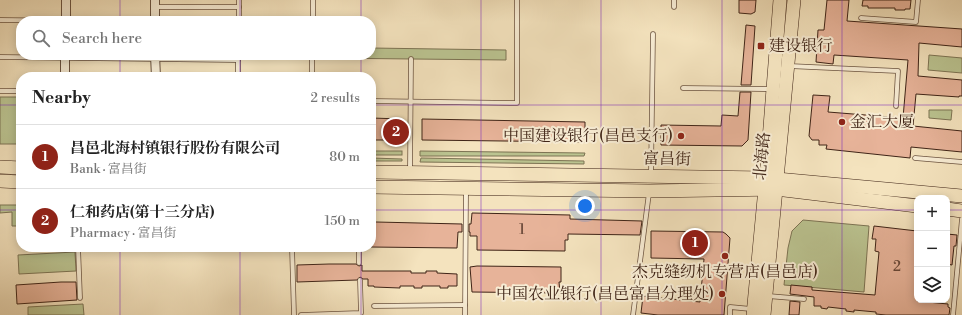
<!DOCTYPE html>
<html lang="en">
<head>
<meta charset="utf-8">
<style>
	:root { --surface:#fff; --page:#f6f6f6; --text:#222; --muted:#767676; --line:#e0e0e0; --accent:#8f2418 }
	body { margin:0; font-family:"Libre Bodoni","Noto Serif SC",serif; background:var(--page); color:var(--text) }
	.controls { position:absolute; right:12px; bottom:12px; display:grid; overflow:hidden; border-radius:8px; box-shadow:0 2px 10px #0003 }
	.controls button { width:36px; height:36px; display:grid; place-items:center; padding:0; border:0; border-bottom:1px solid var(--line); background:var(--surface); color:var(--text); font:20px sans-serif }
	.you { position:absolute; left:585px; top:206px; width:14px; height:14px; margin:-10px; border:3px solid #fff; border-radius:50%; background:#1a73e8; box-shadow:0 0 0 6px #1a73e833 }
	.badge { display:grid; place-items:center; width:26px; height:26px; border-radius:50%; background:var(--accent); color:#fff; font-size:13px; font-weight:700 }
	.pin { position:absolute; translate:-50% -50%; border:2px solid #fff; box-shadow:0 1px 4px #0006 }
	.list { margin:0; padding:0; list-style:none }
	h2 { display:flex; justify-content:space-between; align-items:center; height:52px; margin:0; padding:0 16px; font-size:17px }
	h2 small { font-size:13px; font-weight:400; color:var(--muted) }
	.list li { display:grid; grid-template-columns:26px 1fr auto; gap:12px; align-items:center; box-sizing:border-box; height:64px; padding:0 16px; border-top:1px solid var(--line) }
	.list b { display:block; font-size:15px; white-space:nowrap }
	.list p { margin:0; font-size:13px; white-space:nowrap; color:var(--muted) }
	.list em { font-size:13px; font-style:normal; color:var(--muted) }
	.icon { flex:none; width:22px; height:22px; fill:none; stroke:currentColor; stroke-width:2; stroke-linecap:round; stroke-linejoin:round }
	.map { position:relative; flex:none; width:962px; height:315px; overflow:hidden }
	.search { position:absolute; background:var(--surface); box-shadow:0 2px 10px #0003; left:16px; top:16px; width:360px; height:44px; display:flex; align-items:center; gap:10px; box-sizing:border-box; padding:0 14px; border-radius:16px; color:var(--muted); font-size:15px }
	.panel { position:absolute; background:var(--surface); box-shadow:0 2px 10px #0003; left:16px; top:72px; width:360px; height:180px; border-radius:16px }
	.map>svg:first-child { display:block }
</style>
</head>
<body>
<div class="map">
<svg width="962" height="315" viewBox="0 0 962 315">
	<rect width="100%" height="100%" fill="#f4e3be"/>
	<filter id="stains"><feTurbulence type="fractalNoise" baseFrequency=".005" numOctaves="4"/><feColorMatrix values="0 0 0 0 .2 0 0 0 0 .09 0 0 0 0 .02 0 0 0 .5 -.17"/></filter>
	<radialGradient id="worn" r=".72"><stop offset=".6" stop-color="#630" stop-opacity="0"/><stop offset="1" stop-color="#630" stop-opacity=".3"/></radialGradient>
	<g fill="#bbc491" stroke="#7d7454">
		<polygon points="371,48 506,50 506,60 320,58 320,55 371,55"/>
		<polygon points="929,55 962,58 962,73 928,70"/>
		<rect x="0" y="97" width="21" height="47"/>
		<polygon points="929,110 952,110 951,120 929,118"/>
		<rect x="371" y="151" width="31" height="4"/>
		<polygon points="420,151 585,153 584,156 420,156"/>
		<polygon points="371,158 402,159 402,161 371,161"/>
		<polygon points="421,158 584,161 584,164 420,162"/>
		<polygon points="0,205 21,205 21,226 12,226 12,212 0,213"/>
		<polygon points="803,220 869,226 864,292 784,285 788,248 792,231"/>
		<polygon points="75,252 76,271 19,274 18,255"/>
		<polygon points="83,304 84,315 28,315 28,307"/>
	</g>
	<g fill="#e7b399" stroke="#3f2417">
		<polygon points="739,0 756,0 755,12 751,14 739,13"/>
		<polygon points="827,0 849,0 847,21 962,29 962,47 919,43 918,76 962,80 962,96 959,96 959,97 916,94 913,126 962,131 962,152 911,147 910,158 826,149 827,145 819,145 819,140 812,140 809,136 813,95 830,96 828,112 903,118 908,60 834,55 833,64 816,62 818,30 824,30"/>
		<polygon points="863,0 911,0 910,9 905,9 905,10 895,10 895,8 868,8 868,6 862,6"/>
		<polygon points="746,25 755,26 751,85 741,85"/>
		<polygon points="740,92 751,92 748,140 742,146 661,145 661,125 721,126 722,115 738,116"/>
		<polygon points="371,118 402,119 402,140 371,140"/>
		<polygon points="422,119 585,122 585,142 422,140"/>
		<polygon points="472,213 570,215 570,219 642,221 640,235 568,234 568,240 565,240 565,251 477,250 477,236 470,236 470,232 469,232 469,224 471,224"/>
		<polygon points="376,222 462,224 462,232 458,232 457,248 371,247 371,223"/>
		<polygon points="874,226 917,231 917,301 948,304 948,307 950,308 949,315 886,315 876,314 876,312 854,310 854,312 846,311 846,309 828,307 827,309 821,308 821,306 814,306 814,297 790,294 791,285 812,287 812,290 875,295 879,252 875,251 876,239 872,239"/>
		<polygon points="651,231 723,232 726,234 730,238 724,315 658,315 641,313 643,296 700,302 704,259 651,258"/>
		<polygon points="947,234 957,235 956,246 954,246 952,265 947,264"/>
		<polygon points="329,264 356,264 359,266 362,265 362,271 411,271 411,273 426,273 426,271 437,271 437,273 457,274 457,286 448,286 448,288 440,288 440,286 422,286 422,288 414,288 414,286 400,286 400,288 374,287 374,286 368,286 368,279 363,279 360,277 357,280 297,282 297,265"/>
		<polygon points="477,266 561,267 561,282 559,282 560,293 472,292 470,267"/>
		<polygon points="61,282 76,282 77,300 17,304 16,285"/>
		<polygon points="790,301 800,302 799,315 789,315"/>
	</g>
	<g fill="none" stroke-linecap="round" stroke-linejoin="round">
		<defs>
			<g id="lane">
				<polyline points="155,7 239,7"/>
				<polyline points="674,7 674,0"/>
				<polyline points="861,18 916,22 918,0"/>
				<polyline points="0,20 82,21"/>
				<polyline points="239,21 239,0"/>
				<polyline points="313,21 313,0"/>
				<polyline points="0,57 238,60"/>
				<polyline points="789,66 898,71 896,106"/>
				<polyline points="238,77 238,55"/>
				<polyline points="312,77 312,55"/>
				<polyline points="683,88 770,89"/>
				<polyline points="0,91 21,91"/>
				<polyline points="371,101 517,103 517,0"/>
				<polyline points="915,158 962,162"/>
				<polyline points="410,170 411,59"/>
				<polyline points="651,174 653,34"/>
				<polyline points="78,247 80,298"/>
				<polyline points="292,247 294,315"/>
				<polyline points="359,247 359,263"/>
				<polyline points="768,296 804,299"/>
				<polyline points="374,306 465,305"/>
				<polyline points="301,315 361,313 360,280"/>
				<polyline points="465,315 466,191"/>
				<polyline points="633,315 649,193"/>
				<polyline points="730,315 730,307 751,309"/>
				<polyline points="953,315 962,219"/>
			</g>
			<g id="street">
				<polyline points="155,0 155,21"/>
				<polyline points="66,21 66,0"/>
				<polyline points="155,55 156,77"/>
				<polyline points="65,77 65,55"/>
			</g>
			<g id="primary">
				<polyline points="0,167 21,168"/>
				<polyline points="371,172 766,178 962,196"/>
				<polyline points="0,181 21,182"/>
				<polyline points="371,187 649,191 776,189 917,206"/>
				<polyline points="947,209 962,211"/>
				<polyline points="753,315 766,178 780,0"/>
				<polyline points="764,315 794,0"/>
			</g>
		</defs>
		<use href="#lane" stroke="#6c5441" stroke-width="5.5"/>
		<use href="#street" stroke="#6c5441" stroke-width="10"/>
		<use href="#primary" stroke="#3f2417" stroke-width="14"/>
		<use href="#lane" stroke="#f8edd5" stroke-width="4"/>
		<use href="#street" stroke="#f8edd5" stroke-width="8"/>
		<use href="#primary" stroke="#f4e3be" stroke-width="13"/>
	</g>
	<path fill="none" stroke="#7b2cbf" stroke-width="1" stroke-opacity="0.55" d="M120 0V21M240 0V21M361 0V21M481 0V315M601 0V315M722 0V315M842 0V315M120 55V77M240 55V77M361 55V77M0 105H21M371 105H962M0 210H21M371 210H917M947 210H962M120 247V315M240 247V315M361 247V315"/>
	<g fill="#8f2418" stroke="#f8edd5" stroke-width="1.5">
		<rect x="757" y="42" width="8" height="8" rx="2"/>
		<circle cx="842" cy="122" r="4"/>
		<circle cx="681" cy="136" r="4"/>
		<circle cx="725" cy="256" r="4"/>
		<circle cx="722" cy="294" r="4"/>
	</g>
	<g text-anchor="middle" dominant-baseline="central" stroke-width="4" stroke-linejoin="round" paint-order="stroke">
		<g font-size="14" fill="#694838">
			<text x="522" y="230">1</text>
			<text x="897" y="267">2</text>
		</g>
		<g font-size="16" fill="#3f2417" stroke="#f8edd5" text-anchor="start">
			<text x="769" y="46">建设银行</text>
			<text x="850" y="122">金汇大厦</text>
			<text x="673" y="136" text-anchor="end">中国建设银行(昌邑支行)</text>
			<text x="725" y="272" text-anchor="middle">杰克缝纫机专营店(昌邑店)</text>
			<text x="714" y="294" text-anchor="end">中国农业银行(昌邑富昌分理处)</text>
		</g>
		<g font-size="16" fill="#3f2417" stroke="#f8edd5">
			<text transform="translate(762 156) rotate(-84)">北海路</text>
			<text transform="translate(667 159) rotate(1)">富昌街</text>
		</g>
	</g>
	<rect width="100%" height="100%" filter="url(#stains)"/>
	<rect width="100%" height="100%" fill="url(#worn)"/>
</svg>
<div class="controls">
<button>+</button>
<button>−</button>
<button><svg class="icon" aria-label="layers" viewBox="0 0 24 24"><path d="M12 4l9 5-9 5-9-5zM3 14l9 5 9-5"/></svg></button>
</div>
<div class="you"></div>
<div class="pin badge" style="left:695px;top:243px">1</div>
<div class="pin badge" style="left:396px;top:132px">2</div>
<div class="search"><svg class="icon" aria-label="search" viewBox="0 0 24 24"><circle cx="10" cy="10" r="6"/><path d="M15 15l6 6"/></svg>Search here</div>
<section class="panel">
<h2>Nearby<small>2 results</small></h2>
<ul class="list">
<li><span class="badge">1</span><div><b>昌邑北海村镇银行股份有限公司</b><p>Bank · 富昌街</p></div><em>80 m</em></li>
<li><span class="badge">2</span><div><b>仁和药店(第十三分店)</b><p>Pharmacy · 富昌街</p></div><em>150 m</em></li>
</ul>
</section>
</div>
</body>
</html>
